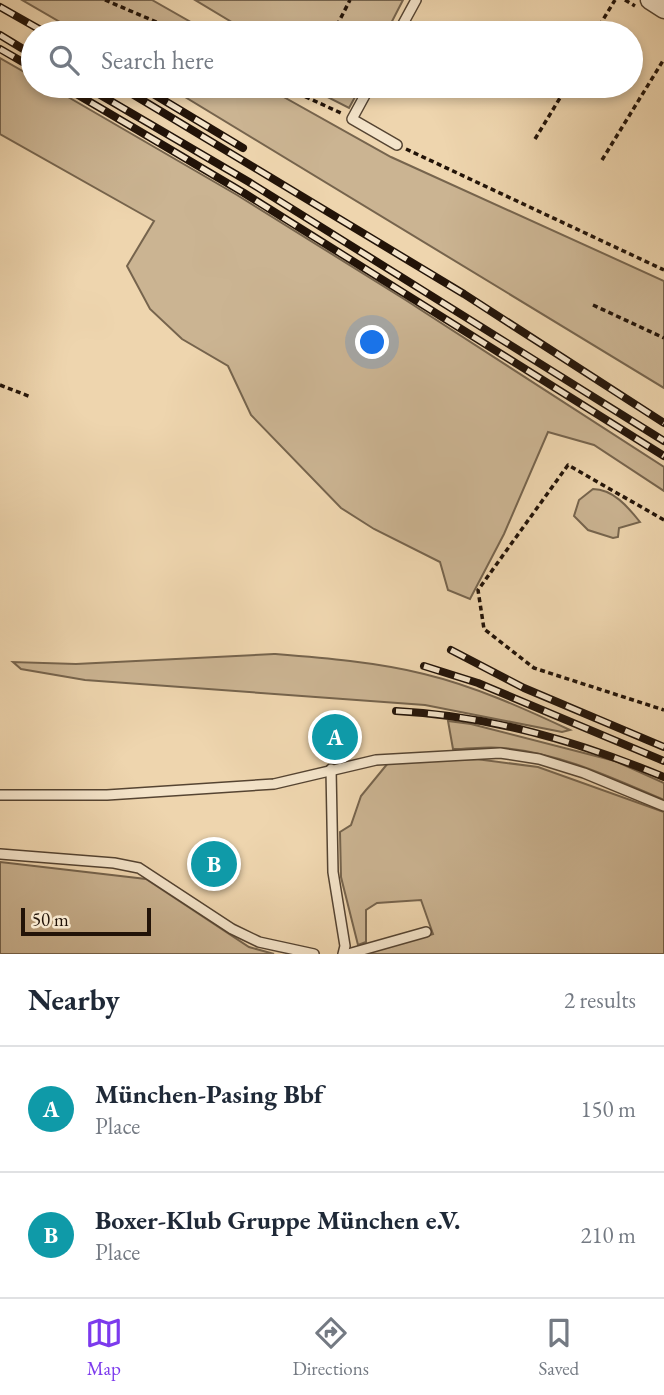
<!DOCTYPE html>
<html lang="en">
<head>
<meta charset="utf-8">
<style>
	:root { --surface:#fff; --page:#f6f6f7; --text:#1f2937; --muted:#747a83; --line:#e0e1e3; --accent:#7c3aed }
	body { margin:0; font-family:"EB Garamond",serif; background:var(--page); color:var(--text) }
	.scale { position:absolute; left:21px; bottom:18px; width:130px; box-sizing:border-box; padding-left:7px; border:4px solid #221308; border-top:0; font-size:19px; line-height:24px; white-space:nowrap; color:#221308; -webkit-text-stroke:5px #f4e4ca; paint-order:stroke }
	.you { position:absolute; left:373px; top:343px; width:24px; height:24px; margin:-18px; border:5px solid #fff; border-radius:50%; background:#1a73e8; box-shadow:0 0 0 10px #1a73e833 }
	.badge { display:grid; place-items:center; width:46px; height:46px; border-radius:50%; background:var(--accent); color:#fff; font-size:23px; font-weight:700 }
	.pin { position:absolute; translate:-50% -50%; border:4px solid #fff; box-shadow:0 2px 7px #0006 }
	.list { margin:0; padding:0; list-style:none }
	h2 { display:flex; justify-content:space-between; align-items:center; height:91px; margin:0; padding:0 28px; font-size:30px }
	h2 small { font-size:23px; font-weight:400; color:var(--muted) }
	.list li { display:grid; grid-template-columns:46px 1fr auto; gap:21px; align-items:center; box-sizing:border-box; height:126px; padding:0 28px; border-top:2px solid var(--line) }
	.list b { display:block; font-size:26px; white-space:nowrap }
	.list p { margin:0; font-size:23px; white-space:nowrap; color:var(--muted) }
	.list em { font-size:23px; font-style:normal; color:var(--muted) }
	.icon { flex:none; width:38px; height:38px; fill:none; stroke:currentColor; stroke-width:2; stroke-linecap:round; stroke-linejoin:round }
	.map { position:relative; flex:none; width:664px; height:954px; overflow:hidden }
	.search { position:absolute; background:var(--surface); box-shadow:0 4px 10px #0003; left:21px; right:21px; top:21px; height:77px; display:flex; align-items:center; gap:18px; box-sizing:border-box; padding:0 24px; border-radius:38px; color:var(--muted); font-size:26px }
	.sheet { height:343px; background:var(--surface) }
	nav { display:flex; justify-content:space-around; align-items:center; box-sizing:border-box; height:98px; border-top:2px solid var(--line); background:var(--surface); font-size:19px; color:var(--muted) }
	nav a { display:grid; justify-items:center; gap:4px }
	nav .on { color:var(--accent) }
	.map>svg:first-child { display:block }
</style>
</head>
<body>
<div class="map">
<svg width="664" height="954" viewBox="0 0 664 954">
	<rect width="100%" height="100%" fill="#eed5ae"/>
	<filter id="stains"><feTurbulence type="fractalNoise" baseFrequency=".00286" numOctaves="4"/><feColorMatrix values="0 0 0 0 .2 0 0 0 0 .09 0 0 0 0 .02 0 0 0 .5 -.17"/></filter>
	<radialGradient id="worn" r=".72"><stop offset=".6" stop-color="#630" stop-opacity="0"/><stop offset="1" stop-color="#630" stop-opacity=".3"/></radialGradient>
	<g fill="#cbb492" stroke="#76644d" stroke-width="2">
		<polygon points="22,0 152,0 210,33 79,33"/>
		<polygon points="195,0 403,0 386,33 250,33"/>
		<polygon points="0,58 33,77 33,86 49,86 237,195 404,299 664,467 664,491 594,445 548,432 504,534 470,599 448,590 440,562 374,529 341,508 251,415 228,366 182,339 150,309 127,266 154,221 0,134"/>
		<polygon points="167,86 264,86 391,157 664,281 664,388"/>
		<polygon points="306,86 361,86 349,108"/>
		<path d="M593 489C613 489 628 507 640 522L619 528 618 537 613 538 588 530 574 516 579 500Z"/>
		<path d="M274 654C324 658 375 662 424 674 474 686 523 708 570 730L562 732 425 705 85 680 21 669 13 662 76 664Z"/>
		<path d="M448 721 471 724 615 761 664 783V800C612 778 560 753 503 748 487 746 470 749 453 749Z"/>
		<polygon points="476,759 538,767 664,812 664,954 364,954 433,934 421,900 377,903 366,910 366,942 358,945 341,877 340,832 351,825 361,796 388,763"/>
		<polygon points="0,862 146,879 249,947 274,954 0,954"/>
	</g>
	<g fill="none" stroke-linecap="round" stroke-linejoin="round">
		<defs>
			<g id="service">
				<polyline points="398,33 416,0"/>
				<polyline points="370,86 352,119 397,145"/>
				<polyline points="331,769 333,872 345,946 343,954"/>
				<polyline points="0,795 107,795 274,784 376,760 500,753 539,759 584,773 664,806"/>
				<polyline points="0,854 114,863 139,868 232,929 259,942 314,954"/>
				<polyline points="348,954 426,932"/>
			</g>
			<polyline id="minor" points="650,0 664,9"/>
		</defs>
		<use href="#service" stroke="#554432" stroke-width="12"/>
		<use href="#minor" stroke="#554432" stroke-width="21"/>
		<g stroke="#221308" stroke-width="3.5" stroke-dasharray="5 3.5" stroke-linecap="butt">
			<polyline points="105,0 182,33"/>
			<polyline points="625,0 635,6"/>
			<polyline points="333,33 350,0"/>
			<polyline points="595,33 615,0"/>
			<polyline points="282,86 341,113"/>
			<polyline points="535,139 560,98 556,95 562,86"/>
			<polyline points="406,149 664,270"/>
			<polyline points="602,160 664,59"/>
			<polyline points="593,305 664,338"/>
			<polyline points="0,385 31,397"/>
			<polyline points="664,520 568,465 478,590 484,629 534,668 664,710"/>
		</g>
		<use href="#service" stroke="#f4e4ca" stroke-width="9"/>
		<use href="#minor" stroke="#f4e4ca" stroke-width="18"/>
		<defs>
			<g id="rail">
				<polyline points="0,7 46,33"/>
				<polyline points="0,35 33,55"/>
				<polyline points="0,49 33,68"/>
				<polyline points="63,86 244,193 664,456"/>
				<polyline points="85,86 249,182 664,441"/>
				<polyline points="119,86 464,294 664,423"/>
				<polyline points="140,86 243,148"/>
				<polyline points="451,650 524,688 664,747"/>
				<polyline points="424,666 478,683 664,761"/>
				<path d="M396 711C491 716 577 741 664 777"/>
			</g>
		</defs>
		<use href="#rail" stroke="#221308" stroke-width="8"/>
		<use href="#rail" stroke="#f4e4ca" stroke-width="5" stroke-dasharray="16" stroke-linecap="butt"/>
	</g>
	<rect width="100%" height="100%" filter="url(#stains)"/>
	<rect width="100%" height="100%" fill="url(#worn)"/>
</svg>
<div class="scale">50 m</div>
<div class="you"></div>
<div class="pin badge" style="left:335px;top:737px;background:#0f9aa8">A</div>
<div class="pin badge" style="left:214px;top:864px;background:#0f9aa8">B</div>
<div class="search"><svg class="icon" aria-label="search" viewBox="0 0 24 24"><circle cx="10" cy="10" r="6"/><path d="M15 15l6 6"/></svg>Search here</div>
</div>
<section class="sheet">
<h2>Nearby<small>2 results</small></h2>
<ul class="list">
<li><span class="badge" style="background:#0f9aa8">A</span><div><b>München-Pasing Bbf</b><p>Place</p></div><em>150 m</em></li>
<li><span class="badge" style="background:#0f9aa8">B</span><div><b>Boxer-Klub Gruppe München e.V.</b><p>Place</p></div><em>210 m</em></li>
</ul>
</section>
<nav>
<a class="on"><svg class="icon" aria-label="map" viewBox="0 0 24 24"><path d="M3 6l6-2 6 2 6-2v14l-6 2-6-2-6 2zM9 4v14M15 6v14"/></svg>Map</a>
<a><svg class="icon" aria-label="directions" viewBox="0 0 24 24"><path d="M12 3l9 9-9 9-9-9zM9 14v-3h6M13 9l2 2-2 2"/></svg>Directions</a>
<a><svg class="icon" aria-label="saved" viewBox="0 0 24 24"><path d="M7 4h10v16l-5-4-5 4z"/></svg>Saved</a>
</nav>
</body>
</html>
